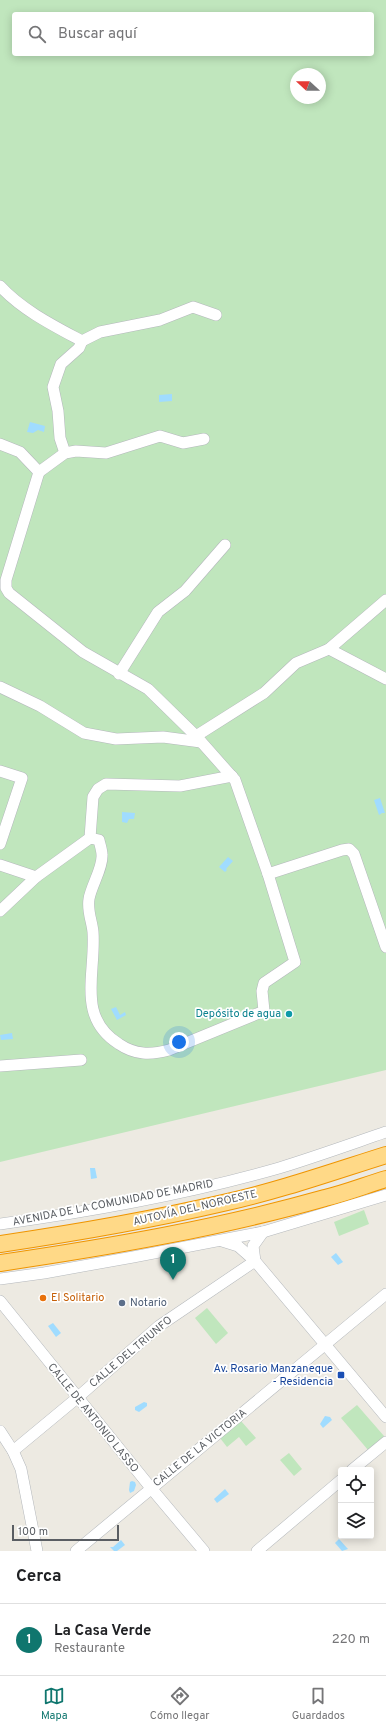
<!DOCTYPE html>
<html lang="es">
<head>
<meta charset="utf-8">
<style>
	:root { --surface:#fff; --page:#f6f6f6; --text:#202124; --muted:#757577; --line:#e0e0e0; --accent:#0f766e }
	body { margin:0; font-family:Overpass,sans-serif; background:var(--page); color:var(--text) }
	.controls { position:absolute; right:12px; bottom:12px; display:grid; overflow:hidden; border-radius:4px; box-shadow:0 2px 10px #0003 }
	.controls button { width:36px; height:36px; display:grid; place-items:center; padding:0; border:0; border-bottom:1px solid var(--line); background:var(--surface); color:var(--text); font:20px sans-serif }
	.compass { position:absolute; left:290px; top:68px; width:36px; height:36px; border-radius:50%; background:var(--surface); box-shadow:0 2px 10px #0003; rotate:291deg }
	.scale { position:absolute; left:12px; bottom:10px; width:107px; box-sizing:border-box; padding-left:4px; border:2px solid #5a5e63; border-top:0; font-size:11px; line-height:14px; white-space:nowrap; color:#5a5e63; -webkit-text-stroke:3px #fff; paint-order:stroke }
	.you { position:absolute; left:179px; top:1042px; width:14px; height:14px; margin:-10px; border:3px solid #fff; border-radius:50%; background:#1a73e8; box-shadow:0 0 0 6px #1a73e833 }
	.badge { display:grid; place-items:center; width:26px; height:26px; border-radius:50%; background:var(--accent); color:#fff; font-size:13px; font-weight:700 }
	.pin { position:absolute; translate:-50% -33px; filter:drop-shadow(0 1px 2px #0008) }
	.pin::after { content:''; position:absolute; top:21px; width:14px; height:12px; background:inherit; clip-path:polygon(0 0,100% 0,50% 100%) }
	.list { margin:0; padding:0; list-style:none }
	h2 { display:flex; justify-content:space-between; align-items:center; height:52px; margin:0; padding:0 16px; font-size:17px }
	h2 small { font-size:13px; font-weight:400; color:var(--muted) }
	.list li { display:grid; grid-template-columns:26px 1fr auto; gap:12px; align-items:center; box-sizing:border-box; height:72px; padding:0 16px; border-top:1px solid var(--line) }
	.list b { display:block; font-size:15px; white-space:nowrap }
	.list p { margin:0; font-size:13px; white-space:nowrap; color:var(--muted) }
	.list em { font-size:13px; font-style:normal; color:var(--muted) }
	.icon { flex:none; width:22px; height:22px; fill:none; stroke:currentColor; stroke-width:2; stroke-linecap:round; stroke-linejoin:round }
	.map { position:relative; flex:none; width:386px; height:1551px; overflow:hidden }
	.search { position:absolute; background:var(--surface); box-shadow:0 2px 10px #0003; left:12px; right:12px; top:12px; height:44px; display:flex; align-items:center; gap:10px; box-sizing:border-box; padding:0 14px; border-radius:4px; color:var(--muted); font-size:15px }
	.sheet { height:124px; background:var(--surface) }
	nav { display:flex; justify-content:space-around; align-items:center; box-sizing:border-box; height:56px; border-top:1px solid var(--line); background:var(--surface); font-size:11px; color:var(--muted) }
	nav a { display:grid; justify-items:center; gap:2px }
	nav .on { color:var(--accent) }
	.map>svg:first-child { display:block }
</style>
</head>
<body>
<div class="map">
<svg width="386" height="1551" viewBox="0 0 386 1551">
	<rect width="100%" height="100%" fill="#edeae2"/>
	<g fill="#c0e6bd" fill-rule="evenodd">
		<path d="M0 0H386V1070L0 1162ZM14 14H372V54H14ZM296 74H320V98H296Z"/>
		<polygon points="364,1210 369,1224 339,1236 334,1222"/>
		<polygon points="207,1308 228,1333 216,1344 195,1318"/>
		<polygon points="357,1405 384,1436 368,1450 341,1418"/>
		<polygon points="241,1421 256,1438 246,1446 239,1437 227,1447 220,1438"/>
		<polygon points="289,1453 302,1469 294,1476 280,1460"/>
	</g>
	<g fill="#a0dcff">
		<polygon points="172,394 172,401 159,402 159,395"/>
		<polygon points="30,422 45,426 44,432 38,430 33,433 27,432"/>
		<polygon points="380,798 385,813 382,813 379,815 374,800"/>
		<polygon points="122,812 135,813 134,819 129,819 127,823 122,822"/>
		<polygon points="228,857 233,861 226,869 227,870 225,872 219,867"/>
		<polygon points="116,1007 120,1015 125,1012 126,1015 117,1020 111,1009"/>
		<polygon points="12,1033 13,1039 1,1040 0,1035"/>
		<polygon points="90,1168 95,1168 97,1178 91,1179"/>
		<polygon points="336,1253 343,1262 338,1265 331,1257"/>
		<polygon points="53,1323 61,1333 56,1337 48,1326"/>
		<polygon points="144,1402 147,1403 147,1406 139,1412 135,1410 135,1407"/>
		<polygon points="325,1416 330,1417 332,1420 323,1428 320,1424"/>
		<polygon points="132,1481 135,1482 136,1485 134,1491 130,1493 129,1490 130,1482"/>
		<polygon points="225,1489 229,1494 217,1503 214,1499"/>
		<polygon points="339,1539 348,1549 342,1551 335,1543"/>
		<polygon points="121,1540 125,1545 117,1551 114,1551 110,1547 113,1547"/>
	</g>
	<g fill="none" stroke-linecap="round" stroke-linejoin="round">
		<defs>
			<g id="minor">
				<path d="M0 286C22 310 54 326 82 341L100 332 160 320 193 307 216 315"/>
				<polyline points="0,444 20,452 39,472 6,580 6,588 9,593 83,652 148,689 196,736 235,780 268,874 342,850 349,849 354,854 386,947"/>
				<polyline points="65,453 60,438 58,411 53,387 61,364 79,348 82,341"/>
				<polyline points="39,472 65,453 76,451 106,453 160,436 183,443 204,439"/>
				<polyline points="329,649 386,679"/>
				<polyline points="119,674 158,612 185,591 225,545"/>
				<polyline points="0,687 40,706 84,733 116,739 163,737 201,742"/>
				<polyline points="196,736 264,693 296,663 329,649 386,600"/>
				<polyline points="0,771 22,778 0,844"/>
				<polyline points="90,838 93,797 98,789 106,784 180,786 232,776"/>
				<polyline points="0,865 36,877"/>
				<path d="M0 911 36 877 90 838 99 840C100 845 102 850 102 855 103 868 91 886 89 899 87 911 92 921 93 932 96 974 76 1017 119 1044 135 1055 151 1055 169 1050L264 1011 262 991 264 983 295 962 268 874"/>
				<polyline points="0,1066 81,1060"/>
				<path d="M0 1224C94 1211 188 1194 279 1168 315 1157 351 1144 386 1132"/>
				<polyline points="222,1241 238,1246 255,1261 386,1417"/>
				<polyline points="255,1261 253,1246 263,1232"/>
				<polyline points="0,1279 44,1273 133,1257 263,1232 386,1195"/>
				<polyline points="0,1301 151,1488 204,1551"/>
				<polyline points="0,1431 13,1451 21,1469 37,1551"/>
				<polyline points="13,1451 77,1398 159,1326 255,1261"/>
				<polyline points="352,1470 386,1442"/>
				<polyline points="76,1551 386,1294"/>
				<polyline points="257,1551 341,1480"/>
			</g>
			<g id="highway">
				<path d="M0 1244C75 1233 150 1220 223 1203 278 1191 332 1172 386 1155"/>
				<path d="M0 1263C109 1247 219 1228 325 1198 346 1193 366 1185 386 1179"/>
			</g>
		</defs>
		<use href="#minor" stroke="#b4b8bc" stroke-width="12"/>
		<use href="#highway" stroke="#ef9500" stroke-width="18"/>
		<use href="#minor" stroke="#fff" stroke-width="11"/>
		<use href="#highway" stroke="#ffd987" stroke-width="16"/>
	</g>
	<circle fill="#0f9aa8" stroke="#fff" stroke-width="1.5" cx="289" cy="1014" r="4"/>
	<circle fill="#e8710a" stroke="#fff" stroke-width="1.5" cx="43" cy="1298" r="4"/>
	<circle fill="#5c6f8a" stroke="#fff" stroke-width="1.5" cx="122" cy="1303" r="4"/>
	<rect fill="#1a4fb4" stroke="#fff" stroke-width="1.5" x="337" y="1371" width="8" height="8" rx="2"/>
	<g text-anchor="middle" dominant-baseline="central" stroke-width="3.5" stroke-linejoin="round" paint-order="stroke">
		<g font-size="11" fill="#0d838f" stroke="#fff" text-anchor="end">
			<text x="281" y="1014">Depósito de agua</text>
		</g>
		<g font-size="11" fill="#5a5e63" stroke="#fff">
			<text transform="translate(113 1203) rotate(-11)">AVENIDA DE LA COMUNIDAD DE MADRID</text>
			<text transform="translate(195 1208) rotate(-13)">AUTOVÍA DEL NOROESTE</text>
			<text transform="translate(131 1352) rotate(-40)">CALLE DEL TRIUNFO</text>
			<text transform="translate(93 1418) rotate(51)">CALLE DE ANTONIO LASSO</text>
			<text transform="translate(200 1448) rotate(-39)">CALLE DE LA VICTORIA</text>
		</g>
		<g font-size="11" fill="#c56008" stroke="#fff" text-anchor="start">
			<text x="51" y="1298">El Solitario</text>
		</g>
		<g font-size="11" fill="#4e5e75" stroke="#fff" text-anchor="start">
			<text x="130" y="1303">Notario</text>
		</g>
		<g font-size="11" fill="#164399" stroke="#fff" text-anchor="end">
			<text x="333" y="1369">Av. Rosario Manzaneque<tspan x="333" dy="13">- Residencia</tspan></text>
		</g>
	</g>
</svg>
<div class="controls">
<button><svg class="icon" aria-label="locate" viewBox="0 0 24 24"><circle cx="12" cy="12" r="6"/><path d="M12 2v4M12 18v4M2 12h4M18 12h4"/></svg></button>
<button><svg class="icon" aria-label="layers" viewBox="0 0 24 24"><path d="M12 4l9 5-9 5-9-5zM3 14l9 5 9-5"/></svg></button>
</div>
<svg class="compass" viewBox="-18 -18 36 36"><path d="M0-13l5 13h-10z" fill="#e53935"/><path d="M0 13l5-13h-10z" fill="#757577"/></svg>
<div class="scale">100 m</div>
<div class="you"></div>
<div class="pin badge" style="left:173px;top:1280px">1</div>
<div class="search"><svg class="icon" aria-label="search" viewBox="0 0 24 24"><circle cx="10" cy="10" r="6"/><path d="M15 15l6 6"/></svg>Buscar aquí</div>
</div>
<section class="sheet">
<h2>Cerca<small></small></h2>
<ul class="list">
<li><span class="badge">1</span><div><b>La Casa Verde</b><p>Restaurante</p></div><em>220 m</em></li>
</ul>
</section>
<nav>
<a class="on"><svg class="icon" aria-label="map" viewBox="0 0 24 24"><path d="M3 6l6-2 6 2 6-2v14l-6 2-6-2-6 2zM9 4v14M15 6v14"/></svg>Mapa</a>
<a><svg class="icon" aria-label="directions" viewBox="0 0 24 24"><path d="M12 3l9 9-9 9-9-9zM9 14v-3h6M13 9l2 2-2 2"/></svg>Cómo llegar</a>
<a><svg class="icon" aria-label="saved" viewBox="0 0 24 24"><path d="M7 4h10v16l-5-4-5 4z"/></svg>Guardados</a>
</nav>
</body>
</html>
